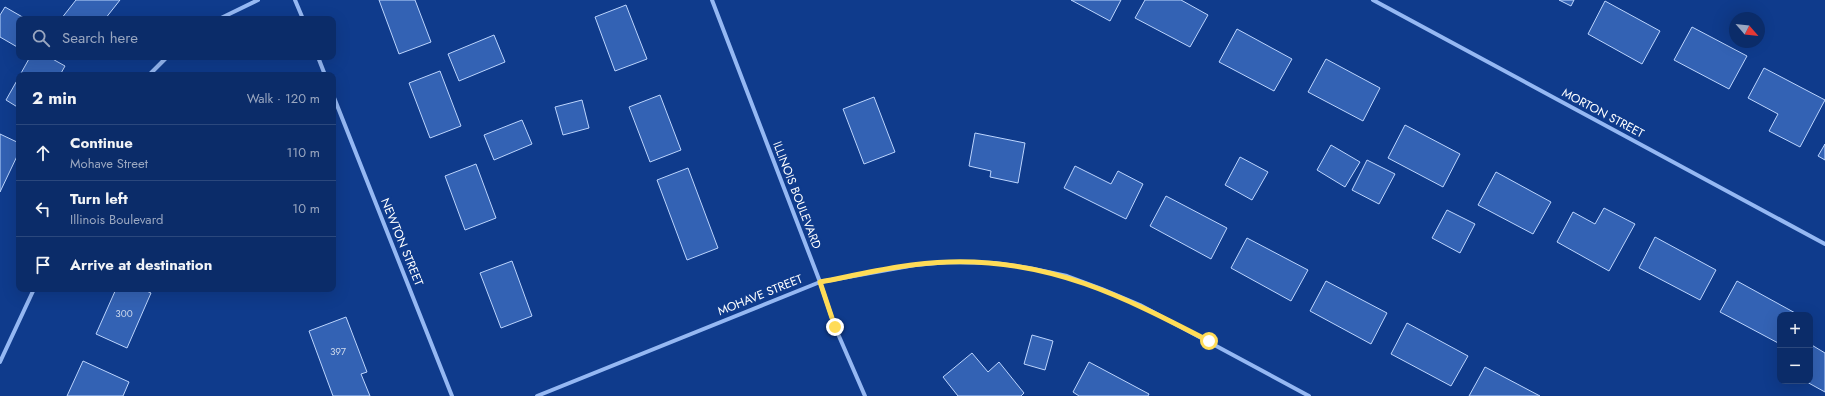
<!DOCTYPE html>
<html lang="en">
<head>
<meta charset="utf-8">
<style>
	:root { --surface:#0b2c69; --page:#193871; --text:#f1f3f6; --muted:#9aa7c0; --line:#2b487d }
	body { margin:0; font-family:Jost,sans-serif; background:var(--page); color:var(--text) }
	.controls { position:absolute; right:12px; bottom:12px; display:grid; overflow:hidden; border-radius:8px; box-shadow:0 4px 16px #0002 }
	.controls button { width:36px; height:36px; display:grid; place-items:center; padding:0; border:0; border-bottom:1px solid var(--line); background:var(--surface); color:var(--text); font:20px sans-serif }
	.compass { position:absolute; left:1729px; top:12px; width:36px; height:36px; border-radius:50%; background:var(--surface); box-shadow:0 4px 16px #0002; rotate:118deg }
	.stop { position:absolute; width:12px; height:12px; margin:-9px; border:3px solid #ffdc57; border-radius:50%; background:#fff }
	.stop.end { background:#ffdc57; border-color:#fff; box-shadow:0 1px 4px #0008 }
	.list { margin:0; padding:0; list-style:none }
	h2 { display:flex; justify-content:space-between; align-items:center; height:52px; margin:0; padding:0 16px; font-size:17px }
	h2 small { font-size:13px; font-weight:400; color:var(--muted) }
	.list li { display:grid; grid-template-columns:26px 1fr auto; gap:12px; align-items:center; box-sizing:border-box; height:56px; padding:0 16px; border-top:1px solid var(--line) }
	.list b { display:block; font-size:15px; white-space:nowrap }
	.list p { margin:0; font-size:13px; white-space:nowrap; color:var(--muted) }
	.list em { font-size:13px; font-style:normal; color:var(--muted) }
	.icon { flex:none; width:22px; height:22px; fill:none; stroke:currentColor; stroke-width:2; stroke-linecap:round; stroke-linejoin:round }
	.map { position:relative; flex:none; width:1825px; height:396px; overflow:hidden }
	.search { position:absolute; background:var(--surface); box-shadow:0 4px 16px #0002; left:16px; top:16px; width:320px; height:44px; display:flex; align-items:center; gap:10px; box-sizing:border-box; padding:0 14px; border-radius:8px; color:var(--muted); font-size:15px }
	.panel { position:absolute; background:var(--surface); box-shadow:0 4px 16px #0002; left:16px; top:72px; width:320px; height:220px; border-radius:8px }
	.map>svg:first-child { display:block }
</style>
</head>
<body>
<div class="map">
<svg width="1825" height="396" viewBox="0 0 1825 396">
	<rect width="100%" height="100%" fill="#0f3b8c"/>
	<g fill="#3362b4" stroke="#bcd5fe">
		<polygon points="76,0 120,0 105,19 61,19"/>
		<polygon points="379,0 415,0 431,42 399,54"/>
		<polygon points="1071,0 1121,0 1110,21"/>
		<polygon points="1145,0 1181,0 1208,15 1190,47 1135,18"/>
		<polygon points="1559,0 1574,0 1571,6"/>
		<polygon points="1605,1 1660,31 1642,64 1588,34"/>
		<polygon points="626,5 647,59 615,71 595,17"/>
		<polygon points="5,7 26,19 19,19 19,48 0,37 0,15"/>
		<polygon points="1692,27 1747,56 1729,89 1674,60"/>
		<polygon points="1237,29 1292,59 1274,91 1219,62"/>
		<polygon points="494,35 505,62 459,81 448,54"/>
		<polygon points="30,57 49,57 65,66 60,75 20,75"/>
		<polygon points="1326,59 1380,88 1363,121 1308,92"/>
		<polygon points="1764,68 1825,100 1800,147 1769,131 1778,114 1748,98"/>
		<polygon points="440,71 461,126 430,138 409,83"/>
		<polygon points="19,77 19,108 6,100"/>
		<polygon points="660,95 681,150 650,162 629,107"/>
		<polygon points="874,97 895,152 864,164 843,109"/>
		<polygon points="582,100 589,128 563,135 555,107"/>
		<polygon points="522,120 532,144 494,160 484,135"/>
		<polygon points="1405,125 1460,154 1443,187 1388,158"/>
		<polygon points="975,133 1025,143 1018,183 990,177 991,171 969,166"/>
		<polygon points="0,134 19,143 19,152 0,192"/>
		<polygon points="1825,144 1825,160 1818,156"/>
		<polygon points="1331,145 1360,162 1345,187 1317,170"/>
		<polygon points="1240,157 1268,172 1252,200 1225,185"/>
		<polygon points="1367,160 1395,174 1379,204 1352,190"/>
		<polygon points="476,164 496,218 465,230 445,176"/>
		<polygon points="1075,166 1111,184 1118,171 1143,184 1126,219 1064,188"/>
		<polygon points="688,168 718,248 687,260 657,180"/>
		<polygon points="1496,172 1551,202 1533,234 1478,205"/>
		<polygon points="1166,196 1227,228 1211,259 1150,226"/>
		<polygon points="1604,208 1635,224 1609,271 1557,242 1573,212 1595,224"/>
		<polygon points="1447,210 1475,224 1460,253 1432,238"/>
		<polygon points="1655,237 1716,270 1700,300 1639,268"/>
		<polygon points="1247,238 1308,270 1291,301 1231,268"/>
		<polygon points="512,261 532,316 501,328 480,273"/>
		<polygon points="1326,281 1387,313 1371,344 1310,311"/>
		<polygon points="1737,281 1797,314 1780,315 1780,344 1720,312"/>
		<polygon points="116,289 142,289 151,293 127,348 96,334"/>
		<polygon points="346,317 367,372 361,374 370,396 333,396 309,331"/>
		<polygon points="1407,323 1468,356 1451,386 1391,354"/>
		<polygon points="1032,335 1053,341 1045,370 1024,364"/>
		<polygon points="1810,344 1825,353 1825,392 1805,381 1810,381"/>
		<polygon points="972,353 988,372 999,362 1024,393 1021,396 958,396 943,377"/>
		<polygon points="83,361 129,382 123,396 67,396"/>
		<polygon points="1089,362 1149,394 1148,396 1079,396 1073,392"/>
		<polygon points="1485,367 1540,396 1469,396"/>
	</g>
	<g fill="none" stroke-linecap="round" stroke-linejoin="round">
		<g stroke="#95b8f3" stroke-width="4">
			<polyline points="295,0 303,19"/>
			<polyline points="712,0 820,282 835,327 865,396"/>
			<polyline points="1373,0 1825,244"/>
			<polyline points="219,19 258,0"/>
			<polyline points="318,57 325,75"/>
			<polyline points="149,75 167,57"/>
			<polyline points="333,95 452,396"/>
			<polyline points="0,362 34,289"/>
			<polyline points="537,396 820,282 915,265 949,262 995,263 1029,268 1067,276 1102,289 1140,305 1309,396"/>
		</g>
	</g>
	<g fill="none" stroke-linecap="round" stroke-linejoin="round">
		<path stroke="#ffdc57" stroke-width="5" d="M835 327 820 282C862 274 906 263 949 262 1050 259 1122 296 1209 341"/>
	</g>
	<g text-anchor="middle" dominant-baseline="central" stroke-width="4" stroke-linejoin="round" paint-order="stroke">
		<g font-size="10" fill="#ccd8ec">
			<text x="124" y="313">300</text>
			<text x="338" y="351">397</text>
		</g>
		<g font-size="12" fill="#fff" stroke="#0f3b8c">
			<text transform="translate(1603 113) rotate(28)">MORTON STREET</text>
			<text transform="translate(797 195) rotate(69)">ILLINOIS BOULEVARD</text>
			<text transform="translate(402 242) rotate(68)">NEWTON STREET</text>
			<text transform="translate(760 295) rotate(-22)">MOHAVE STREET</text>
		</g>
	</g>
</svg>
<div class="controls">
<button>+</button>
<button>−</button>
</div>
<svg class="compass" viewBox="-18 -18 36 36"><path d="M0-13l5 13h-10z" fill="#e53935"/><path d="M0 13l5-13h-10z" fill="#9aa7c0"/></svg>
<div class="stop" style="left:1209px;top:341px"></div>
<div class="stop end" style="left:835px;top:327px"></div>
<div class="search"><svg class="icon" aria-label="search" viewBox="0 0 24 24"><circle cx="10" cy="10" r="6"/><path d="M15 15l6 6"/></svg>Search here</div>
<section class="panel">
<h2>2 min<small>Walk · 120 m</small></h2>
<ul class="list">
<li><svg class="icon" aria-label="ahead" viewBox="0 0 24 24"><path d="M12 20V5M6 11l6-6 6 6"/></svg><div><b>Continue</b><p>Mohave Street</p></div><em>110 m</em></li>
<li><svg class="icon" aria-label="left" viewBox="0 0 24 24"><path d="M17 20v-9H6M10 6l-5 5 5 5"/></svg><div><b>Turn left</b><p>Illinois Boulevard</p></div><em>10 m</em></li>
<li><svg class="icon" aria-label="arrive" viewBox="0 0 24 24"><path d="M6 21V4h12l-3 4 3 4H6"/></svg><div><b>Arrive at destination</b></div></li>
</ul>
</section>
</div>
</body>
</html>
